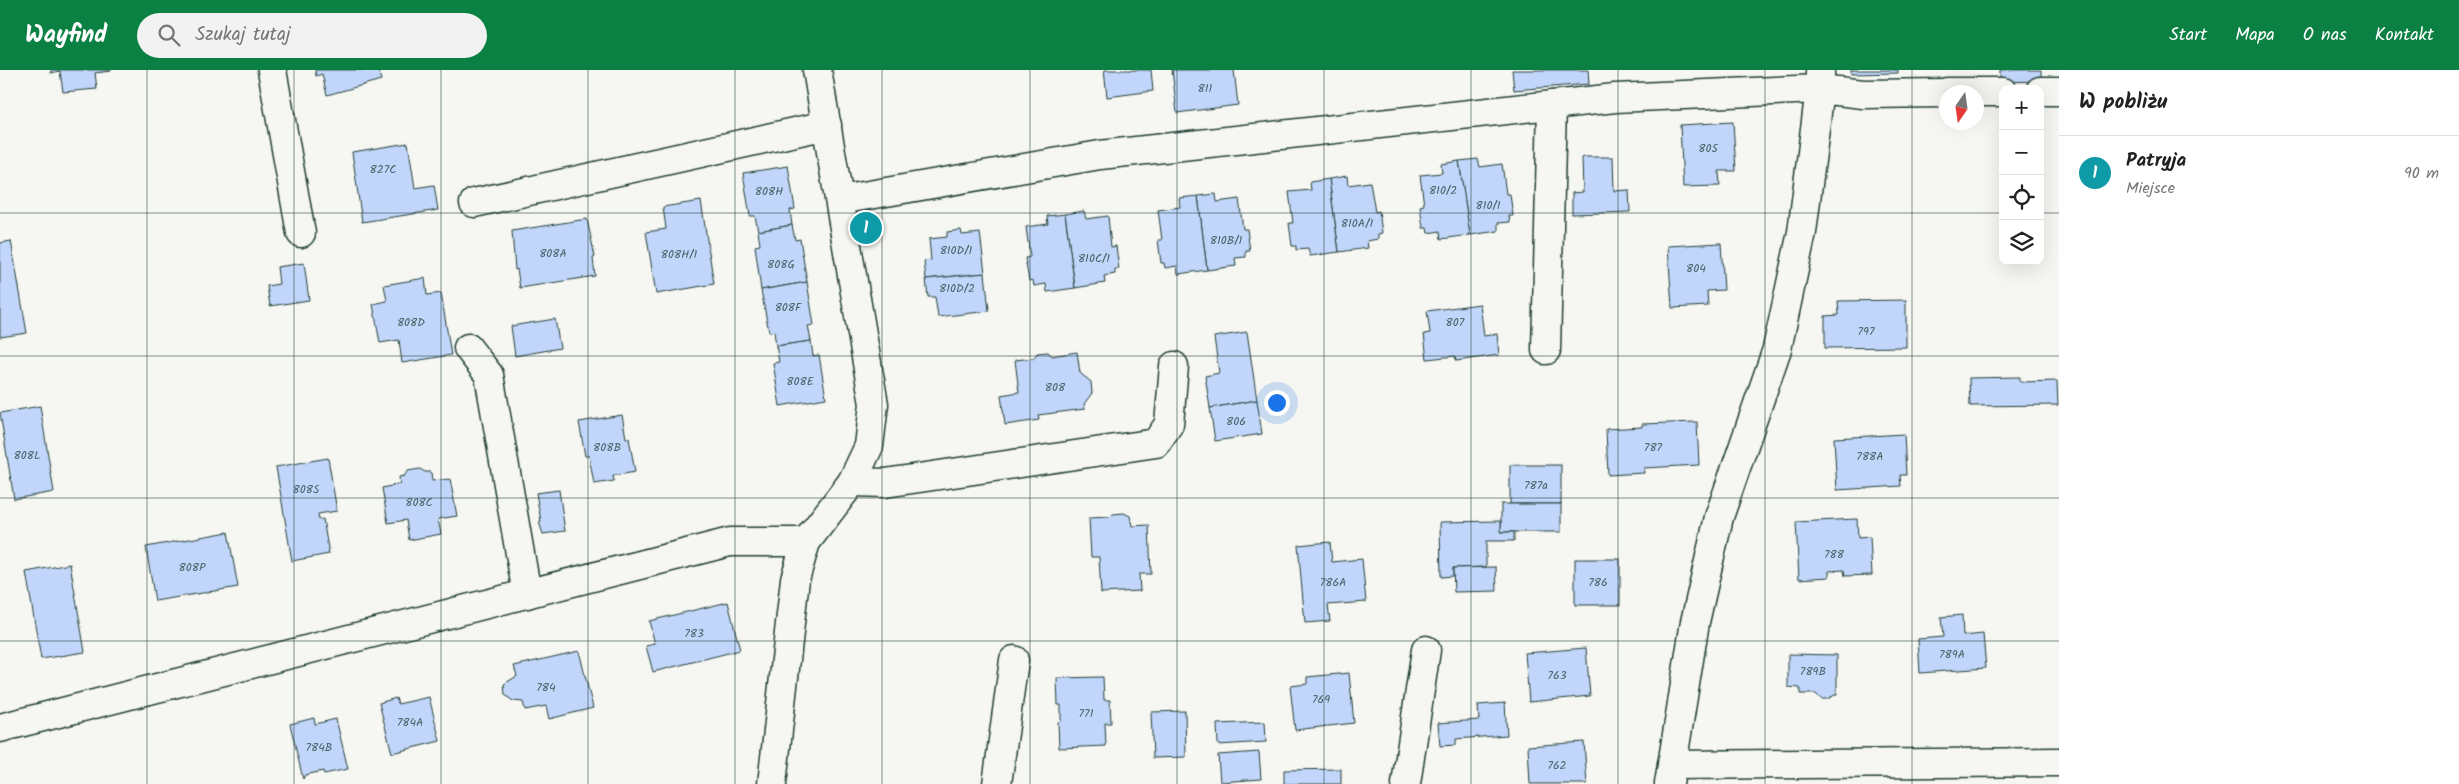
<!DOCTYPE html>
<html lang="pl">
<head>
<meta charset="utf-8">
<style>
	:root { --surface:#fff; --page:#f2f2f2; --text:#222; --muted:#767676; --line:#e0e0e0; --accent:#0b8043 }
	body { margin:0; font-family:Kalam,sans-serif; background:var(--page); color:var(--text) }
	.controls { position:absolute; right:15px; top:15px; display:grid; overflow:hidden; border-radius:10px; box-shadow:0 5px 20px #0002 }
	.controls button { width:45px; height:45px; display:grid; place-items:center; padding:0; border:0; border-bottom:1px solid var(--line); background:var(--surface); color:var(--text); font:25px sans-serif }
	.compass { position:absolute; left:1939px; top:15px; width:45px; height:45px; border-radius:50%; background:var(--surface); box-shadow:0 5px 20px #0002; rotate:193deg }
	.you { position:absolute; left:1276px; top:332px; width:18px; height:18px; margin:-12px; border:4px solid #fff; border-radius:50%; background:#1a73e8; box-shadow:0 0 0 8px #1a73e833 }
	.badge { display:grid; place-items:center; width:32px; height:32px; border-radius:50%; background:var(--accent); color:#fff; font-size:16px; font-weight:700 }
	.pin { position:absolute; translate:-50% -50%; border:2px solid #fff; box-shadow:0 1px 5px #0006 }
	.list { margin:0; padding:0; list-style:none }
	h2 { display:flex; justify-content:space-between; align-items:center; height:65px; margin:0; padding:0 20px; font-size:21px }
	h2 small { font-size:16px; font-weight:400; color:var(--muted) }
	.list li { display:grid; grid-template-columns:32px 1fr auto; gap:15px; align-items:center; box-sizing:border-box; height:75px; padding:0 20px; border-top:1px solid var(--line) }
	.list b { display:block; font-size:19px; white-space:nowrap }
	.list p { margin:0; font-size:16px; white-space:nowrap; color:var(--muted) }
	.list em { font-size:16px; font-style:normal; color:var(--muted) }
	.icon { flex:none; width:28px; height:28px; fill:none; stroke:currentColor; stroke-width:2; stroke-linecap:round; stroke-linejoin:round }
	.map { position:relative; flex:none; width:2059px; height:714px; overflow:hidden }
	header { display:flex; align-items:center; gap:30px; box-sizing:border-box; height:70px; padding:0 25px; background:var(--accent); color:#fff }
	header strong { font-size:24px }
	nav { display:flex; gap:28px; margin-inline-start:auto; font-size:18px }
	.search { width:350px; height:45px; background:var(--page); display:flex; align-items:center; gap:12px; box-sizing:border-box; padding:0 18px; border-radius:28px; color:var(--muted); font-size:19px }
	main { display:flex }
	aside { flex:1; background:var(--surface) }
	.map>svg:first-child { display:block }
</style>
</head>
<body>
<header>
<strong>Wayfind</strong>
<div class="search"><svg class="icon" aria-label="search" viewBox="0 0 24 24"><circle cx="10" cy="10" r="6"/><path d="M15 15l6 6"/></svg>Szukaj tutaj</div>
<nav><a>Start</a><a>Mapa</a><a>O nas</a><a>Kontakt</a></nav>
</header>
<main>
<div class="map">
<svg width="2059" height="714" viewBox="0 0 2059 714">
	<rect width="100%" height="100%" fill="#f6f6f2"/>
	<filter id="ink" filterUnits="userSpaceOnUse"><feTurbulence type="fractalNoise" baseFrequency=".02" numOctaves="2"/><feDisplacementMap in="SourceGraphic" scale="10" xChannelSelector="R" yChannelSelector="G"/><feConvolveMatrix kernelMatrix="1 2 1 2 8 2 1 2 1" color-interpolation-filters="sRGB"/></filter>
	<g filter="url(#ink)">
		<g fill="#c2d6fb" stroke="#1f3d34">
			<polygon points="51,0 111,0 111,1 95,3 97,19 63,22 60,1 51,3"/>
			<polygon points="315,0 378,0 381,10 327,25 322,4 316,6"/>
			<polygon points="1104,0 1151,0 1153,21 1107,27"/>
			<polygon points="1172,0 1234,0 1238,35 1177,43"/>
			<polygon points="1512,0 1588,0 1589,14 1514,20"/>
			<polygon points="1851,0 1898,0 1898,3 1851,4"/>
			<polygon points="2000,0 2041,0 2041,11 2000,12"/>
			<polygon points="1733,52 1736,101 1719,101 1720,116 1683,117 1680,55"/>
			<polygon points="408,73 415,118 434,115 438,140 362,152 352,82"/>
			<polygon points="1582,87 1613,87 1614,121 1629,120 1630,142 1572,144 1572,123 1583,122"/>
			<polygon points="1478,89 1480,97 1502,94 1506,124 1510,124 1513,146 1509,146 1510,152 1498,153 1498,161 1470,165 1459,91"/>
			<polygon points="1459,91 1470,165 1441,169 1440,161 1428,163 1427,158 1423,158 1420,136 1424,135 1420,105 1442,103 1441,94"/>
			<polygon points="788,96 795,139 790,140 792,155 758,161 755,146 750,146 743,103"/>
			<polygon points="1347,106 1348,115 1370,112 1375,142 1379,141 1382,163 1378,164 1378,169 1367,171 1368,178 1339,182 1329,109"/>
			<polygon points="1329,109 1339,182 1310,186 1308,179 1296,180 1296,176 1292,176 1289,153 1293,153 1289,122 1311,120 1310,112"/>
			<polygon points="1216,124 1217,132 1239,129 1243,159 1247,159 1250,181 1246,181 1246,187 1235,188 1236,196 1207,200 1198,126"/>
			<polygon points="1198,126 1207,200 1178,204 1177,196 1165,198 1164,193 1161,193 1158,170 1162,170 1158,140 1180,137 1179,128"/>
			<polygon points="701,131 714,214 656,224 646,162 666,159 663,137"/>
			<polygon points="1084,141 1086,149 1108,146 1111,177 1116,176 1119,199 1115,199 1115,204 1104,206 1105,213 1075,218 1065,144"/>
			<polygon points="1065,144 1075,218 1047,222 1046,214 1034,216 1033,210 1029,211 1025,188 1030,187 1026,157 1048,154 1047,146"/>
			<polygon points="587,149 595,187 593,188 595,206 520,218 517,199 515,200 512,161"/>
			<polygon points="792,155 795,170 800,169 807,212 761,220 755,176 760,175 758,161"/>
			<polygon points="961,160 962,165 980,163 985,203 926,209 924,191 931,190 929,169 947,167 947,162"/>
			<polygon points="11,171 27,263 0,267 0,173"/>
			<polygon points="1721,173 1724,220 1707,221 1708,236 1672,238 1668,176"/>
			<polygon points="304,193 309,230 270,236 267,216 279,214 277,197"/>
			<polygon points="985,203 989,241 938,247 935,227 928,227 926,209"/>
			<polygon points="425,208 427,225 441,223 451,285 402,293 399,270 380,273 373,234 387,231 384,215"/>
			<polygon points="807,212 814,255 808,256 811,271 776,276 774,261 769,262 761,220"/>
			<polygon points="1906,230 1906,277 1825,278 1825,246 1839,245 1838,231"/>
			<polygon points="1480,234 1484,266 1497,264 1499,285 1456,291 1455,286 1427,289 1424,264 1430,263 1427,241"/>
			<polygon points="555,249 560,278 515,286 511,256"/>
			<polygon points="1247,262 1257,330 1210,338 1205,306 1219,303 1214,267"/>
			<polygon points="811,271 813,286 819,285 826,328 780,336 773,293 779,292 776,276"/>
			<polygon points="1048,282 1052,286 1077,282 1080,303 1091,312 1092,323 1084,334 1085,339 1038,345 1039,350 1005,355 1001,325 1019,322 1015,290 1034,288 1037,283"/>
			<polygon points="2020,307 2020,312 2057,311 2058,335 1970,336 1969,308"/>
			<polygon points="1257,330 1262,364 1215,371 1210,338"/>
			<polygon points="40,336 54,422 14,429 0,343"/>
			<polygon points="622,345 626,368 629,368 635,402 613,406 614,411 594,414 589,386 585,386 579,352"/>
			<polygon points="1697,352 1699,395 1644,398 1644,403 1608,405 1606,359 1642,357 1642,354"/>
			<polygon points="1904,364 1906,405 1900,405 1901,416 1837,420 1834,368"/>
			<polygon points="328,388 337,441 318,444 319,450 323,449 329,484 292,491 276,397"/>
			<rect x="1510" y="395" width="51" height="39"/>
			<polygon points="420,399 425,402 431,402 432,411 450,409 457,446 438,449 441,464 409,470 406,450 388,453 382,418 400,414 399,407 404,406 408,401"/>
			<polygon points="559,420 565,461 543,464 539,452 541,451 536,423"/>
			<rect x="1501" y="434" width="60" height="28"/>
			<polygon points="1124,443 1130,446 1132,456 1149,455 1151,504 1139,504 1140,521 1101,523 1099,487 1091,487 1089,448 1110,447 1113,444"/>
			<polygon points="1857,449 1858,468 1870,467 1872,505 1845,506 1844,500 1829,501 1829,507 1799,509 1796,452"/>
			<polygon points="1501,451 1501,462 1514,462 1514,471 1486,471 1486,497 1453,498 1453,506 1441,507 1440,452"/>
			<polygon points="228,462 238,517 155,531 146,477"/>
			<polygon points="1330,472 1332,492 1362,489 1366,532 1328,535 1330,551 1305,553 1298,475"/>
			<rect x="1575" y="489" width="45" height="46"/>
			<polygon points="70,494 85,582 41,589 26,502"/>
			<polygon points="1496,497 1497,521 1454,522 1453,498"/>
			<polygon points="728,532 740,580 653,602 646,576 655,574 649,551"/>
			<polygon points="1962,545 1963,566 1983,564 1986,598 1920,603 1918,569 1943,567 1941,547"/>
			<polygon points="1586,578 1590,626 1529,632 1525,583"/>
			<polygon points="579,581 593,638 549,649 546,636 525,640 523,632 513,631 505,625 504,614 517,606 514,596"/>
			<polygon points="1788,584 1837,585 1837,624 1827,629 1821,629 1816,624 1800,624 1800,618 1788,617"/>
			<polygon points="1349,603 1354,653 1295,660 1290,616 1307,614 1307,607"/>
			<polygon points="1103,607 1104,630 1110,630 1111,653 1105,653 1106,676 1059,678 1058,652 1061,651 1061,635 1058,635 1057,608"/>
			<polygon points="429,627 440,671 392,683 379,633 396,628 398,634"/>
			<polygon points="1505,633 1507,665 1456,669 1456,675 1440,676 1438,653 1479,650 1478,635"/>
			<polygon points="1185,641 1186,687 1153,688 1151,642"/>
			<polygon points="314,648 315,654 336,649 348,699 324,704 323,701 305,705 303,709 290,654"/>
			<polygon points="1265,652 1266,672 1218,675 1217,654"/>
			<polygon points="1584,672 1587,714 1530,714 1528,676"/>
			<polygon points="1259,682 1261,709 1220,712 1218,685"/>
			<polygon points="1341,699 1341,714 1284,714 1284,700"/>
		</g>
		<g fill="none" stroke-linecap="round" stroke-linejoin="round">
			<defs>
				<g id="minor">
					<polyline points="272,0 301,163"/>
					<polyline points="2040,21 2059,21"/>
					<polyline points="1947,22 2003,22"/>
					<polyline points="840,130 1100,85 1615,28 1820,19 1863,24 1946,23"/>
					<polyline points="474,133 827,55"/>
					<polyline points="468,278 489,305 527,524"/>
					<polyline points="1546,280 1552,35"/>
					<polyline points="852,412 885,413 1156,373 1169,354 1174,296"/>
					<polyline points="0,658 730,472 806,472"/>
					<polyline points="1672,695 2059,692"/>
					<polyline points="772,714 795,509 806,472 852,412 869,376 874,334 817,0"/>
					<polyline points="997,714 1014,590"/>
					<polyline points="1406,714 1426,580"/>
					<polyline points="1669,714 1695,552 1719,447 1777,279 1802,162 1820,19 1820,1"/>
				</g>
			</defs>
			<use href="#minor" stroke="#1f3d34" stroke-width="31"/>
			<use href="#minor" stroke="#f6f6f2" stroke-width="28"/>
		</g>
	</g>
	<path fill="none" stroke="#1f3d34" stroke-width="1" stroke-opacity="0.55" d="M147 0V714M294 0V714M441 0V714M588 0V714M735 0V714M882 0V714M1030 0V714M1177 0V714M1324 0V714M1471 0V714M1618 0V714M1765 0V714M1912 0V714M0 143H2003M2040 143H2059M0 286H2059M0 428H2059M0 571H2059"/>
	<g text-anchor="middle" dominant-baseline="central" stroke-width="5" stroke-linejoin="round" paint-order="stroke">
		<g font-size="12" fill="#486366">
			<text x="1205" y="18">811</text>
			<text x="1708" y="78">805</text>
			<text x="383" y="99">827C</text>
			<text x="1443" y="120">810/2</text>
			<text x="769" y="121">808H</text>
			<text x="1488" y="135">810/1</text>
			<text x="1357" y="153">810A/1</text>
			<text x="1226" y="170">810B/1</text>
			<text x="956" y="180">810D/1</text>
			<text x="553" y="183">808A</text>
			<text x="679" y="184">808H/1</text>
			<text x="1094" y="188">810C/1</text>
			<text x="781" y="194">808G</text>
			<text x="1696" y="198">804</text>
			<text x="957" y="218">810D/2</text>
			<text x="788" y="237">808F</text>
			<text x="411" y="252">808D</text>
			<text x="1455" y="252">807</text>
			<text x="1866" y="261">797</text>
			<text x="800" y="311">808E</text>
			<text x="1055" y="317">808</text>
			<text x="1236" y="351">806</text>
			<text x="607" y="377">808B</text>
			<text x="1653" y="377">787</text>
			<text x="27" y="385">808L</text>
			<text x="1870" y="386">788A</text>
			<text x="1536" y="415">787a</text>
			<text x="306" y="419">808S</text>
			<text x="419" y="432">808C</text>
			<text x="1834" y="484">788</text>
			<text x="192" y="497">808P</text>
			<text x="1333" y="512">786A</text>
			<text x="1598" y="512">786</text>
			<text x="694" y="563">783</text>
			<text x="1952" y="584">789A</text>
			<text x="1813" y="601">789B</text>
			<text x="1557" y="605">763</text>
			<text x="546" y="617">784</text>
			<text x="1321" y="629">769</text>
			<text x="1086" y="643">771</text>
			<text x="410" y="652">784A</text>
			<text x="319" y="677">784B</text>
			<text x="1557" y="695">762</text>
		</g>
	</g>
</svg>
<div class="controls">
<button>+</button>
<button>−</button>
<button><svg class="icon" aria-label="locate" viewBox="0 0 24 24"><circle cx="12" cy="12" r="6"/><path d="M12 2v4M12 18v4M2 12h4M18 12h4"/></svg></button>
<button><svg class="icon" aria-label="layers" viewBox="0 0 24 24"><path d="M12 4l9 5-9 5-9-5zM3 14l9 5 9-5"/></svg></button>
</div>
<svg class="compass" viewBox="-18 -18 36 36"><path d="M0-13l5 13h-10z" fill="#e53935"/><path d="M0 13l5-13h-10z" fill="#767676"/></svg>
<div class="you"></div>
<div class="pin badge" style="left:866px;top:158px;background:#0f9aa8">1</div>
</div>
<aside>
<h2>W pobliżu<small></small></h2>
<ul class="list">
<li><span class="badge" style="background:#0f9aa8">1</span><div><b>Patryja</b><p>Miejsce</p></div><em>90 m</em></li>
</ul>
</aside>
</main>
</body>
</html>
